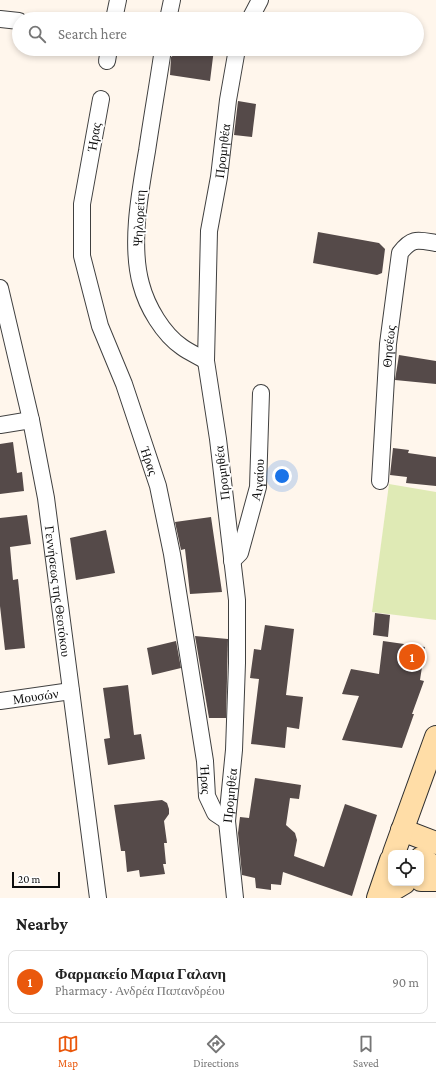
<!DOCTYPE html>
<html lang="en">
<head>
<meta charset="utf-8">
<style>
	:root { --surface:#fff; --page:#f2f2f2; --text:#222; --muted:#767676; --line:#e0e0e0; --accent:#ea580c }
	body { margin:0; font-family:"Crimson Pro",serif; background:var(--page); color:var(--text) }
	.controls { position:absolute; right:12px; bottom:12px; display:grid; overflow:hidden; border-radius:8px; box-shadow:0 2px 6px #0003 }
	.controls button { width:36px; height:36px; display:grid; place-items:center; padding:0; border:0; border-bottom:1px solid var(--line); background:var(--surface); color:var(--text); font:20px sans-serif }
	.scale { position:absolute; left:12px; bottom:10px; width:48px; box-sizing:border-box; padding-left:4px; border:2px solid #0d0d0d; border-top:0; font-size:11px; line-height:14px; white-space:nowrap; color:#0d0d0d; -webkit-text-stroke:3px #fff; paint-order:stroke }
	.you { position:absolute; left:282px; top:476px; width:14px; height:14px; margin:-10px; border:3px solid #fff; border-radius:50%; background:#1a73e8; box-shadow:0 0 0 6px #1a73e833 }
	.badge { display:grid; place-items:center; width:26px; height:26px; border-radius:50%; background:var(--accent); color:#fff; font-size:13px; font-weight:700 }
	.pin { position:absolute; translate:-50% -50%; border:2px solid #fff; box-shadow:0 1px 4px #0006 }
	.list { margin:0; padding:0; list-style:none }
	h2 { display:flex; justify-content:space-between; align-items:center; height:52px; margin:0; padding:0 16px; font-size:17px }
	h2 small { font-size:13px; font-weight:400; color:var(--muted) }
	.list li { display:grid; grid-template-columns:26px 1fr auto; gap:12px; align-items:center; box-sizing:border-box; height:64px; margin:0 8px 8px; padding:0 8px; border:1px solid var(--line); border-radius:8px }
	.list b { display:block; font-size:15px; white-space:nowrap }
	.list p { margin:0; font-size:13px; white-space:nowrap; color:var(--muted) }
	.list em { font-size:13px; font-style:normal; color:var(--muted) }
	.icon { flex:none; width:22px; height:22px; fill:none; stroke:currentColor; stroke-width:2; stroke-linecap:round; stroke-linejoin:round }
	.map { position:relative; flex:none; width:436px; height:898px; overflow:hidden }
	.search { position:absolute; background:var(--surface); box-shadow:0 2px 6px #0003; left:12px; right:12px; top:12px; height:44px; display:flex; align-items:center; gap:10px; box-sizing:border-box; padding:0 14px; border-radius:22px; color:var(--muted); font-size:15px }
	.sheet { height:124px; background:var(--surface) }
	nav { display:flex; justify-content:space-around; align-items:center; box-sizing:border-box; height:56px; border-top:1px solid var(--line); background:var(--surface); font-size:11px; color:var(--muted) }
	nav a { display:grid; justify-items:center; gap:2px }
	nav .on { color:var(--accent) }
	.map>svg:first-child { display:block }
</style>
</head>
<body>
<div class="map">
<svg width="436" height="898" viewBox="0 0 436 898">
	<rect width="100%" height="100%" fill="#fff6ec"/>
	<polygon fill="#dfeab5" points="389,484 436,492 436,620 372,612"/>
	<g fill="#554a49">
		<polygon points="178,49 214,49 210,81 170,75 171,57 177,53"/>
		<polygon points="238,101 256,104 252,137 234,135"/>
		<polygon points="318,232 379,243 385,249 382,273 377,275 313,263"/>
		<polygon points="399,355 436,361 436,384 395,380"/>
		<polygon points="13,442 17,473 22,472 24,491 0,494 0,444"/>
		<polygon points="393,448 409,450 408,453 436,457 436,486 406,483 407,477 390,475"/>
		<polygon points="27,515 31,544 10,547 13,580 18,579 25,648 5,650 0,606 0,518"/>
		<polygon points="211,517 222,592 190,594 185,549 181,550 175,522"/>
		<polygon points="106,530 115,573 76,580 70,538"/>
		<polygon points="375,613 390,615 388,637 373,635"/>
		<polygon points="265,625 294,629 286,695 303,697 299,729 287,727 285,748 251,744 259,679 250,678 254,649 261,650"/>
		<polygon points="195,636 228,639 226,718 209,718"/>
		<polygon points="176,641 181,668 152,675 147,648"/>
		<polygon points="383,641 425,647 420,680 424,681 412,714 414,714 402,748 342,740 359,696 342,694 351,669 379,674"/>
		<polygon points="128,685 134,735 141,734 145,759 108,765 104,739 110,738 103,688"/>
		<polygon points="255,778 301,785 299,799 290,798 286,825 295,833 297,840 294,856 324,867 345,804 377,815 352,896 283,872 281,885 271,884 271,890 256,888 255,878 242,875 238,833 240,817 249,818"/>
		<polygon points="162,800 167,803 169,809 169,814 164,821 167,843 164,843 166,864 163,864 165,874 140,877 139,870 127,872 125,851 121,851 114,805"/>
	</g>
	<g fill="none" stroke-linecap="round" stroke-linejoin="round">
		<defs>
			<g id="street">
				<polyline points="0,19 19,21"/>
				<polyline points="114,19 118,0"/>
				<polyline points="168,19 172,0"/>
				<polyline points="250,19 260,0"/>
				<path d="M163 49C158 83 152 117 147 151 140 192 130 244 141 284 147 307 163 334 182 347 189 352 198 356 206 361"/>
				<polyline points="107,61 109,49"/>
				<path id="s1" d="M101 99 82 204V256L100 326 124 384 158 486 172 554 205 761 207 796 215 813 227 821"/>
				<path id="s2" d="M0 288 31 420 46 498 98 898"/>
				<polyline points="0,425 31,420"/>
				<path id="s3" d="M380 481 388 344 400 253C412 237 418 240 436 243"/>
				<path id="s4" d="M232 561 240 553 258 487 261 393"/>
				<path id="s5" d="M0 701 71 691"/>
				<path id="s6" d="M235 898 227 821 234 750 237 663V600L218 439 206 361 209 231 219 177 228 100 237 49"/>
			</g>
			<g id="secondary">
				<polyline points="402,830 436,843"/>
				<polyline points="394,853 436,737"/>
				<polyline points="421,858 436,868"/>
				<polyline points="421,880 436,880"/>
				<polyline points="378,898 391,860"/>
				<polyline points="379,898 404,883"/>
			</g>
		</defs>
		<use href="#street" stroke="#404040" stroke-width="18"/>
		<use href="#secondary" stroke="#2f2f2f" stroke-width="24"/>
		<use href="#street" stroke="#fff" stroke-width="16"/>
		<use href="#secondary" stroke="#ffdda7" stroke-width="22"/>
	</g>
	<g text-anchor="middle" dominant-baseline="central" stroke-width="4" stroke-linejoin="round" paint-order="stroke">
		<g font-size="13" fill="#0d0d0d" stroke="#fff">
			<text transform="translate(94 137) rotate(-80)">Ήρας</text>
			<text stroke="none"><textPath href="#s6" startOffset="751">Προμηθέα</textPath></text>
			<text transform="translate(139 218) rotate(-87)">Ψηλορείτη</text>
			<text stroke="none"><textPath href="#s3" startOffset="135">Θησέως</textPath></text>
			<text stroke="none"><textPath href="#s1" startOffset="375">Ήρας</textPath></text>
			<text transform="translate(222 473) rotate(-97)">Προμηθέα</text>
			<text stroke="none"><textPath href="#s4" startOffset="87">Αιγαίου</textPath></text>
			<text stroke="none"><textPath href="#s2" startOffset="309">Γεννήσεως της Θεοτόκου</textPath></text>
			<text stroke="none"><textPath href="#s5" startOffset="36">Μουσών</textPath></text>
			<text stroke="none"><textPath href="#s1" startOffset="699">Ήρας</textPath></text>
			<text stroke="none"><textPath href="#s6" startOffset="103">Προμηθέα</textPath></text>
		</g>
	</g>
</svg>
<div class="controls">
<button><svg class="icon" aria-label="locate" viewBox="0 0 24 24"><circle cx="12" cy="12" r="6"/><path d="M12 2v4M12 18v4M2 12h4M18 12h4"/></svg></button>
</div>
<div class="scale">20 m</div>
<div class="you"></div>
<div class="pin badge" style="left:412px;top:657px">1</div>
<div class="search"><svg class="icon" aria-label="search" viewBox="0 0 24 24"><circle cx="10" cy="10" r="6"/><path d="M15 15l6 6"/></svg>Search here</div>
</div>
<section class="sheet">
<h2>Nearby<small></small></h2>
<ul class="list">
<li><span class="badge">1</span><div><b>Φαρμακείο Μαρια Γαλανη</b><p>Pharmacy · Ανδρέα Παπανδρέου</p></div><em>90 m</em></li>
</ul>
</section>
<nav>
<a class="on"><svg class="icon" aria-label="map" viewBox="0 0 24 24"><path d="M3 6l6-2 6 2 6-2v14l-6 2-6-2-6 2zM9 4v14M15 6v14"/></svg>Map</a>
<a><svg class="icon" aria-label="directions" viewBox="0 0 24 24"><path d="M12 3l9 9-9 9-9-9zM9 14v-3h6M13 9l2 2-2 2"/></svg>Directions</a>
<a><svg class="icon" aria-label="saved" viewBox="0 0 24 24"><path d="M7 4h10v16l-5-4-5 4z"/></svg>Saved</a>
</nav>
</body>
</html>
